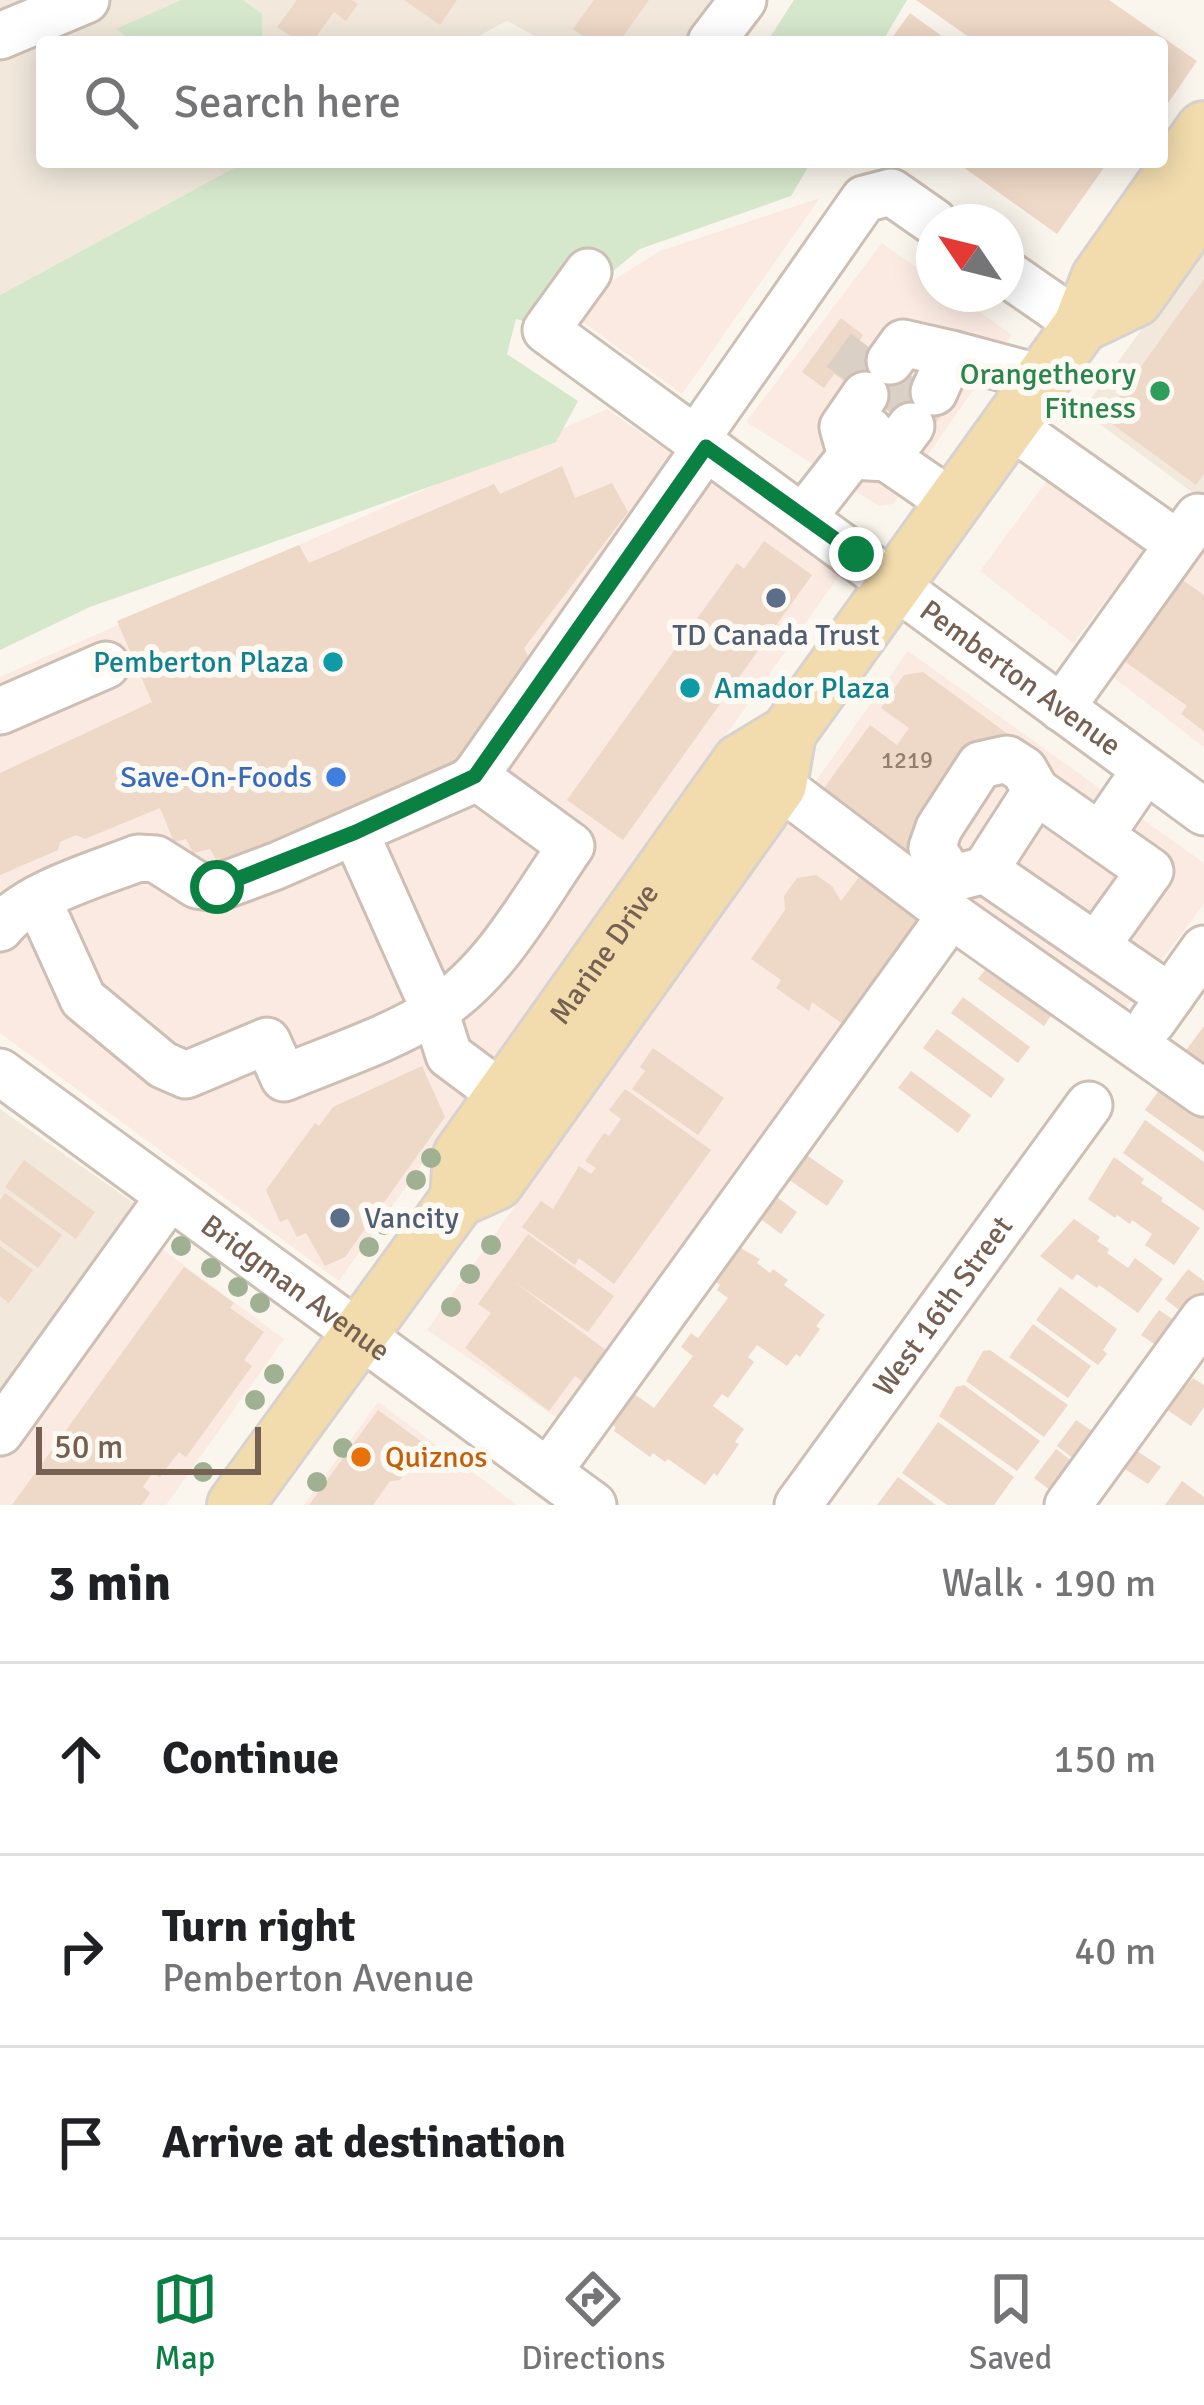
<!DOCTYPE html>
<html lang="en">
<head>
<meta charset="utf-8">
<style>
	:root { --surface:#fff; --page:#f6f6f6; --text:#202124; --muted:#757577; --line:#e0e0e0; --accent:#0b8043 }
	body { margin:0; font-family:Signika,sans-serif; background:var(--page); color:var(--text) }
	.compass { position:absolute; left:916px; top:204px; width:108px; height:108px; border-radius:50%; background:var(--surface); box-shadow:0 6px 30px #0003; rotate:305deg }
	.scale { position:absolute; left:36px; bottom:30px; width:225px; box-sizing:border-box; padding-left:12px; border:6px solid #756051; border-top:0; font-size:33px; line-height:42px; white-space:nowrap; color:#756051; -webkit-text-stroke:9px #fefaf3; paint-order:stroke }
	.stop { position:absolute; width:36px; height:36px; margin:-27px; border:9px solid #0b8043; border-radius:50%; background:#fff }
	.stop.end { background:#0b8043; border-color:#fff; box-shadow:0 3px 12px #0008 }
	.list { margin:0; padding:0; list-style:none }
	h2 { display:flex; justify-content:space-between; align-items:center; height:156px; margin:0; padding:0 48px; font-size:51px }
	h2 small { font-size:39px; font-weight:400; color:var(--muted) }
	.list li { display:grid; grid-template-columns:78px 1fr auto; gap:36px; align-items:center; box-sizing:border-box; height:192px; padding:0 48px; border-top:3px solid var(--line) }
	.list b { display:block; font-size:45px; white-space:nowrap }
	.list p { margin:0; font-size:39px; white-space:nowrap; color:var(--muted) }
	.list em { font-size:39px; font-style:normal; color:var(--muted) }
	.icon { flex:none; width:66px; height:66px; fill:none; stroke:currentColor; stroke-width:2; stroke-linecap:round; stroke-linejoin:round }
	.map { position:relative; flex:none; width:1204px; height:1505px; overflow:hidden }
	.search { position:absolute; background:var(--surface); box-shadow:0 6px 30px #0003; left:36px; right:36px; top:36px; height:132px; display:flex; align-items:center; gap:30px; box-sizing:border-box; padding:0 42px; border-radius:12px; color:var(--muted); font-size:45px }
	.sheet { height:732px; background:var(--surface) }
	nav { display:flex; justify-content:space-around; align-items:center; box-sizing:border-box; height:168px; border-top:3px solid var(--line); background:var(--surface); font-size:33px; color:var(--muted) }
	nav a { display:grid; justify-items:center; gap:6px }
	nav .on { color:var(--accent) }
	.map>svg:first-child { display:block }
</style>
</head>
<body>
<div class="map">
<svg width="1204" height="1505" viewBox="0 0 1204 1505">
	<rect width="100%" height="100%" fill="#fbf6ed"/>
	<g fill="#f2e9dc">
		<polygon points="0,0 730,0 692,42 546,42 507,21 467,42 42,42 42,162 245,162 0,295"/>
		<polygon points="1204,244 1204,501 1082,411"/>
		<polygon points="0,1109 141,1208 0,1405"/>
	</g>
	<g fill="#faeae2">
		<polygon points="820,198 682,394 580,320 607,284 660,251"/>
		<polygon points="882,243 934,280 934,294 954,294 1012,335 893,504 879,506 746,422"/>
		<polygon points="607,409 841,573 339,1281 0,1033 0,677"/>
		<polygon points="1074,444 1171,516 1073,643 980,571"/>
		<polygon points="1204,542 1204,747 1100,667"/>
		<polygon points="908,651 1204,863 1204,904 1119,1017 941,893 566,1424 427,1330"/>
		<polygon points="154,1243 284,1339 166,1505 0,1505 0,1456"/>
		<polygon points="378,1402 517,1505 304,1505"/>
	</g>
	<g fill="#d6e8cc">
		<polygon points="181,0 243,0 262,14 262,42 134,42 116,29"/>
		<polygon points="794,0 907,0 882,42 767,42"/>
		<polygon points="245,162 811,162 791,196 640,249 545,327 516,319 507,354 578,401 556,442 90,607 0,650 0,295"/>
	</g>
	<g fill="#eed8c7">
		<polygon points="297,0 352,0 358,4 346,21 334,12 312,42 299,42 277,27"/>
		<polygon points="404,0 457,0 440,25"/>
		<polygon points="594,0 649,0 619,42 591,42 573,29"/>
		<polygon points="916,0 1109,0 1197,61 1162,112 1162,42 976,42"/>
		<polygon points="910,13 950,42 889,42"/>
		<polygon points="956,162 1108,162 1057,234"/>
		<polygon points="1204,279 1204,474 1196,485 1104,418"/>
		<polygon points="841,318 863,335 859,341 950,403 926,437 834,374 824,388 802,372"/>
		<polygon points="562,466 575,498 612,483 628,512 524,648 538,676 483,753 242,860 217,862 210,849 193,853 186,839 174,842 160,808 85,839 76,835 60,842 58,850 0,875 0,773 152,702 117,621 299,545 309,563 494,484 500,494"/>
		<polygon points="764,541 812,575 623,840 567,800 737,563 744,569"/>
		<polygon points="1171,572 1204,595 1204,731 1181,714 1187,706 1113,653"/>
		<polygon points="923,672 1016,740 908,859 819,795 870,725 897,745 909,728 881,708 904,675"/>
		<polygon points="863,872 936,927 855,1033 812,1002 809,1011 776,988 781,980 751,959 785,910 784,896 797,878 816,875 832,886 841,901"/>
		<polygon points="990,963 1055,1010 1044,1026 978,979"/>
		<polygon points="963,997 1030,1047 1018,1063 951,1013"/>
		<polygon points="1204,1026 1204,1068 1184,1053"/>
		<polygon points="937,1029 1005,1079 991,1098 923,1048"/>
		<polygon points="653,1048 724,1098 698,1135 632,1089 645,1071 640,1067"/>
		<polygon points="422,1066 445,1117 345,1257 325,1266 306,1233 297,1237 288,1219 280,1222 266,1190 315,1123 319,1126 333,1107"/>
		<polygon points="911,1071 971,1115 958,1133 898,1088"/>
		<polygon points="1166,1080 1204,1108 1204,1152 1145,1110"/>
		<polygon points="625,1089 711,1150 614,1284 579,1258 575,1265 522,1227 541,1201 553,1209 579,1166 591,1174 596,1168 585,1161 604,1133 609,1136 621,1119 609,1110"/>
		<polygon points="1145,1120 1204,1162 1204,1211 1123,1153"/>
		<polygon points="802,1152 844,1181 827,1206 785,1177"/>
		<polygon points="1114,1157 1144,1179 1141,1183 1163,1198 1161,1201 1200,1228 1174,1265 1145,1245 1152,1234 1132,1220 1130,1224 1117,1215 1115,1218 1088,1199"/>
		<polygon points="24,1160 95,1212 76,1239 5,1187"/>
		<polygon points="5,1193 62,1235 38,1268 0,1240 0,1200"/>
		<polygon points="774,1195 797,1212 781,1234 758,1217"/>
		<polygon points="1074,1219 1100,1237 1097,1241 1109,1249 1107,1253 1128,1268 1135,1258 1163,1279 1138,1313 1099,1285 1097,1288 1077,1274 1072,1280 1040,1256"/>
		<polygon points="528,1234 614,1296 588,1332 513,1281 615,1357 592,1388 575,1376 549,1411 465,1348 491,1313 478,1304"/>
		<polygon points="730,1242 760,1259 757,1263 770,1273 773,1269 788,1280 784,1285 825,1315 816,1326 820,1329 800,1357 796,1354 787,1366 757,1345 748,1357 754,1362 728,1398 722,1394 713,1406 744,1429 735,1442 739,1444 717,1476 714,1473 705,1485 668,1459 665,1462 653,1453 650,1457 614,1431 616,1427 604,1419 626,1388 654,1408 693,1356 681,1347 691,1333 698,1338 728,1298 717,1290 720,1285 707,1275"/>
		<polygon points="0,1246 33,1270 9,1303 0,1296"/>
		<polygon points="184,1267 234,1303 230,1308 264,1332 244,1360 252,1366 186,1457 179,1452 160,1477 153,1472 143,1487 150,1493 142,1505 12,1505"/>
		<polygon points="1188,1269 1204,1281 1204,1294 1187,1316 1165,1299"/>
		<polygon points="1060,1287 1117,1329 1103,1350 1107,1354 1098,1365 1036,1320"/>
		<polygon points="1159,1310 1181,1325 1163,1350 1141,1335"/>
		<polygon points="1033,1324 1091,1366 1068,1398 1009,1357"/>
		<polygon points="990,1350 1068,1405 1044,1437 966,1381 983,1351"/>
		<polygon points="1193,1378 1204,1385 1204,1407 1191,1426 1166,1409"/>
		<polygon points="964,1385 1040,1441 1017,1471 939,1416 956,1387"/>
		<polygon points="378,1410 426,1445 400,1480 390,1481 373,1505 309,1505"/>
		<polygon points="1076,1420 1099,1436 1079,1463 1057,1446"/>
		<polygon points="938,1422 1014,1477 994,1505 947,1505 902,1473"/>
		<polygon points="1056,1449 1080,1467 1058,1496 1034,1478"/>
		<polygon points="1134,1449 1161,1467 1148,1484 1122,1467"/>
		<polygon points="898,1477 936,1505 877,1505"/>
		<polygon points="1182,1481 1204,1497 1204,1505 1165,1505"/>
	</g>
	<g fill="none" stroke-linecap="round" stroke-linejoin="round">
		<g stroke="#dad0c6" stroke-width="45" stroke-dasharray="45 22" stroke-linecap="butt">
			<polyline points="845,380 869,347"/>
			<polyline points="884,408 909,374"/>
		</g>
		<defs>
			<g id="minor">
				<polyline points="0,36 86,0"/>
				<polyline points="711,42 743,0"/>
				<path id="s1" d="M588 272 546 330 1204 812"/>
				<polyline points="1006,273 1081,325"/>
				<polyline points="951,354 1041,378"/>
				<polyline points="890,361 903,343 951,354 934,392"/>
				<polyline points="1010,425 1178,544"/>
				<polyline points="869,430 851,456 887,458 911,426"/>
				<polyline points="696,439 864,199 891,192 934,222"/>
				<polyline points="887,458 954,504"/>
				<polyline points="804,516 851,456 843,427 865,395"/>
				<polyline points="1061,708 1198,517 1204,521"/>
				<polyline points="0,711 106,665"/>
				<polyline points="779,785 951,915 1204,1093"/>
				<polyline points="355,832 435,1011 449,1055 504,1096"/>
				<polyline points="1100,836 1145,770"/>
				<polyline points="985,870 962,876 949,874 932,848 939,828 980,765 1007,759 1024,770 1036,791"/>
				<path d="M38 900 83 999 163 1065 186 1075 267 1041 284 1078C332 1058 393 1038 436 1010 496 971 532 902 571 846L475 776"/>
				<path d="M0 928C26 894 98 874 138 858L156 859 197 885 217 888 276 866 466 783 475 776 706 447"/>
				<polyline points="1096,946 1150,871 1036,791 985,870 1170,997"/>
				<polyline points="1152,1022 1204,949"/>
				<path id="s2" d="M0 1072 593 1505"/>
				<polyline points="0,1432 170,1196"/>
				<polyline points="548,1472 951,915"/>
				<path id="s3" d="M798 1505 1089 1105"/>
				<polyline points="1068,1505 1204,1318"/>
			</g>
			<g id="major">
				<polyline points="1081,325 1135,299 1204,202"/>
				<path id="s4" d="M458 1199 461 1155 740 762 788 733 1081 325 1099 278 1204 129"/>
				<polyline points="235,1505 458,1199 496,1182 779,785 788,733"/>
			</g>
		</defs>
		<use href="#minor" stroke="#cdbfb3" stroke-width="51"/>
		<use href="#major" stroke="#d8d2ce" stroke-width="60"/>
		<use href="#minor" stroke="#fff" stroke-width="45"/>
		<use href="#major" stroke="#f2dcad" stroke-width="54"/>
	</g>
	<g fill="#a0b193">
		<circle cx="431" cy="1158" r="10"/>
		<circle cx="416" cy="1180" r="10"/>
		<circle cx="384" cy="1225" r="10"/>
		<circle cx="491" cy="1245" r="10"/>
		<circle cx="181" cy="1246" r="10"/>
		<circle cx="369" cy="1247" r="10"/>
		<circle cx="211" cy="1268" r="10"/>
		<circle cx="470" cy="1274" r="10"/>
		<circle cx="238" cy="1287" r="10"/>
		<circle cx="260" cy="1303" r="10"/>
		<circle cx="451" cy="1307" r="10"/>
		<circle cx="274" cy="1374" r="10"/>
		<circle cx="255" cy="1400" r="10"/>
		<circle cx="343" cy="1448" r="10"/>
		<circle cx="203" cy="1472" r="10"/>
		<circle cx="317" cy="1482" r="10"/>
	</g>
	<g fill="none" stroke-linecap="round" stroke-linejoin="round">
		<polyline stroke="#0b8043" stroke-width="15" points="217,887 356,832 475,776 706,447 856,554"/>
	</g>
	<circle fill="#2e9e5b" stroke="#fefaf3" stroke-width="4.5" cx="1160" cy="391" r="12"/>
	<g fill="#5c6f8a" stroke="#fefaf3" stroke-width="4.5">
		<circle cx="776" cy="598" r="12"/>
		<circle cx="340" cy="1218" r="12"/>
	</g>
	<g fill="#0f9aa8" stroke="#fefaf3" stroke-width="4.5">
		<circle cx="333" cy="662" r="12"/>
		<circle cx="690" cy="688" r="12"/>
	</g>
	<circle fill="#3f7fe0" stroke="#fefaf3" stroke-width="4.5" cx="336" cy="777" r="12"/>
	<circle fill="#e8710a" stroke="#fefaf3" stroke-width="4.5" cx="361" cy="1457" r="12"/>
	<g text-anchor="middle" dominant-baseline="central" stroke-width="12" stroke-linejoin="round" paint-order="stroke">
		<g font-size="24" fill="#937e6e">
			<text x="907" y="760">1219</text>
		</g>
		<g font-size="30" fill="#27864d" stroke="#fefaf3" text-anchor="end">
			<text x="1136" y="374">Orangetheory<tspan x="1136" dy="34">Fitness</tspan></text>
		</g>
		<g font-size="30" fill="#4e5e75" stroke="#fefaf3">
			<text x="776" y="635">TD Canada Trust</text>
			<text x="364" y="1218" text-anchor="start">Vancity</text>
		</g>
		<g font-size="30" fill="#0d838f" stroke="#fefaf3" text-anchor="end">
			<text x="309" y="662">Pemberton Plaza</text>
			<text x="714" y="688" text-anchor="start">Amador Plaza</text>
		</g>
		<g font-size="30" fill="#756051" stroke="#fefaf3">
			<text stroke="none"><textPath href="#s1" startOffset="660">Pemberton Avenue</textPath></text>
			<text stroke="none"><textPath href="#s4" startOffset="291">Marine Drive</textPath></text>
			<text stroke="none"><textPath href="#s2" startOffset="366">Bridgman Avenue</textPath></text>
			<text stroke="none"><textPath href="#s3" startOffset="246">West 16th Street</textPath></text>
		</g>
		<g font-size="30" fill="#366cbe" stroke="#fefaf3" text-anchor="end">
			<text x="312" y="777">Save-On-Foods</text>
		</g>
		<g font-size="30" fill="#c56008" stroke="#fefaf3" text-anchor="start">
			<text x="385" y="1457">Quiznos</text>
		</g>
	</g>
</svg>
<svg class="compass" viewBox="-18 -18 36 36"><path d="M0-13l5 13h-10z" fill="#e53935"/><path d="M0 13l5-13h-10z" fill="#757577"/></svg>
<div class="scale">50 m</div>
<div class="stop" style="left:217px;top:887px"></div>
<div class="stop end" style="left:856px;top:554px"></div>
<div class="search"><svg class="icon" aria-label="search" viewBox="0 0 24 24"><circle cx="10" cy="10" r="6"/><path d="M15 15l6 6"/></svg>Search here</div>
</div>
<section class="sheet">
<h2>3 min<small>Walk · 190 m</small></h2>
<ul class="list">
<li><svg class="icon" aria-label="ahead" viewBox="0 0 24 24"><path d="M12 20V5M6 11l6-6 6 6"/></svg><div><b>Continue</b></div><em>150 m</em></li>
<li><svg class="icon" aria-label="right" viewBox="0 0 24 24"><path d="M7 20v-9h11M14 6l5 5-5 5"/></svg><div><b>Turn right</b><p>Pemberton Avenue</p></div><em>40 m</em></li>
<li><svg class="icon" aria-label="arrive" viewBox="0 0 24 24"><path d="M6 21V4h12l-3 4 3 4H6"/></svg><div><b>Arrive at destination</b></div></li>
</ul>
</section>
<nav>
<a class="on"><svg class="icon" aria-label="map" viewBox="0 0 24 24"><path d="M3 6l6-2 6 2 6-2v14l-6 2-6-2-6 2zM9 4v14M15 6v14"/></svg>Map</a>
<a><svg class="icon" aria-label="directions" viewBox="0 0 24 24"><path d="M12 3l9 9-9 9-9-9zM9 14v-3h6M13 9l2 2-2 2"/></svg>Directions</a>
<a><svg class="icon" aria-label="saved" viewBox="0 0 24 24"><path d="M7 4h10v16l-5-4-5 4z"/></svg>Saved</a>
</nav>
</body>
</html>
